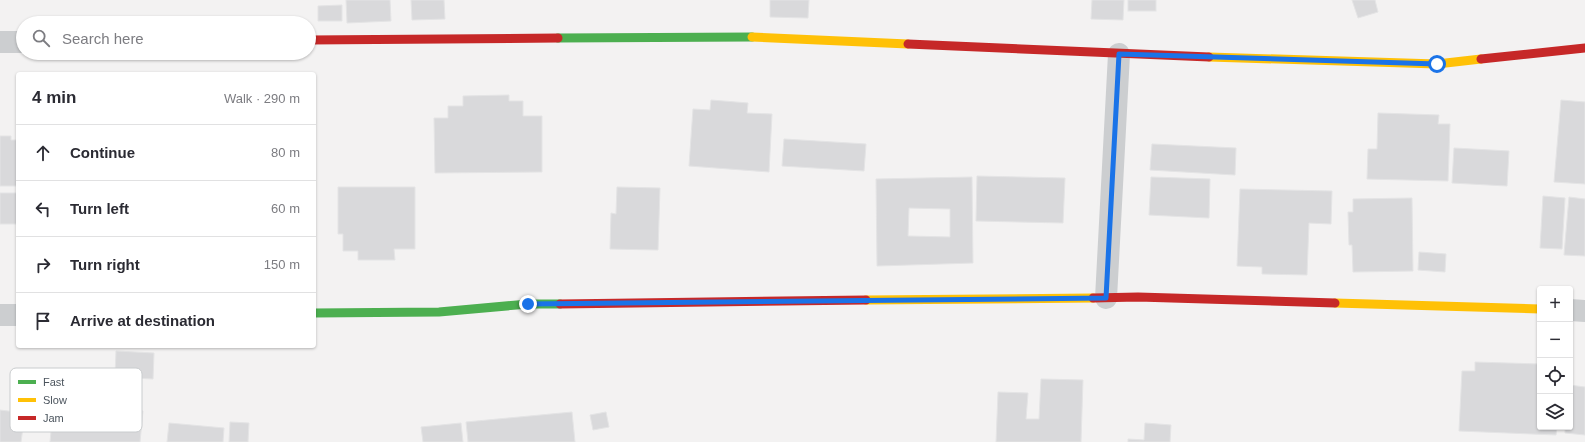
<!DOCTYPE html>
<html lang="en">
<head>
<meta charset="utf-8">
<style>
	:root { --surface:#fff; --page:#f2f2f3; --text:#2b2b33; --muted:#7c7c81; --line:#e1e1e2 }
	body { margin:0; font-family:Arial,sans-serif; background:var(--page); color:var(--text) }
	.controls { position:absolute; right:12px; bottom:12px; display:grid; overflow:hidden; border-radius:4px; box-shadow:0 1px 3px #0004 }
	.controls button { width:36px; height:36px; display:grid; place-items:center; padding:0; border:0; border-bottom:1px solid var(--line); background:var(--surface); color:var(--text); font:20px sans-serif }
	.stop { position:absolute; width:12px; height:12px; margin:-9px; border:3px solid #1a73e8; border-radius:50%; background:#fff }
	.stop.end { background:#1a73e8; border-color:#fff; box-shadow:0 1px 4px #0008 }
	.list { margin:0; padding:0; list-style:none }
	h2 { display:flex; justify-content:space-between; align-items:center; height:52px; margin:0; padding:0 16px; font-size:17px }
	h2 small { font-size:13px; font-weight:400; color:var(--muted) }
	.list li { display:grid; grid-template-columns:26px 1fr auto; gap:12px; align-items:center; box-sizing:border-box; height:56px; padding:0 16px; border-top:1px solid var(--line) }
	.list b { display:block; font-size:15px; white-space:nowrap }
	.list em { font-size:13px; font-style:normal; color:var(--muted) }
	.icon { flex:none; width:22px; height:22px; fill:none; stroke:currentColor; stroke-width:2; stroke-linecap:round; stroke-linejoin:round }
	.map { position:relative; flex:none; width:1585px; height:442px; overflow:hidden }
	.search { position:absolute; background:var(--surface); box-shadow:0 1px 3px #0004; left:16px; top:16px; width:300px; height:44px; display:flex; align-items:center; gap:10px; box-sizing:border-box; padding:0 14px; border-radius:22px; color:var(--muted); font-size:15px }
	.panel { position:absolute; background:var(--surface); box-shadow:0 1px 3px #0004; left:16px; top:72px; width:300px; height:276px; border-radius:4px }
	.map>svg:first-child { display:block }
</style>
</head>
<body>
<div class="map">
<svg width="1585" height="442" viewBox="0 0 1585 442">
	<rect width="100%" height="100%" fill="#f3f2f2"/>
	<g fill="#d9d9db" stroke="#e4e4e5" fill-rule="evenodd">
		<polygon points="346,0 390,0 391,21 347,23"/>
		<polygon points="411,0 444,0 445,19 412,20"/>
		<polygon points="770,0 809,0 808,18 770,17"/>
		<polygon points="1092,0 1124,0 1123,20 1091,19"/>
		<rect x="1128" y="0" width="28" height="11"/>
		<polygon points="1352,0 1375,0 1378,12 1358,18"/>
		<polygon points="342,5 342,21 318,21 318,6"/>
		<polygon points="509,95 509,101 523,101 523,116 542,116 542,172 435,173 434,118 448,118 448,106 463,106 463,96"/>
		<polygon points="711,100 748,103 747,113 772,114 769,172 689,166 693,109 710,110"/>
		<polygon points="1561,100 1585,102 1585,184 1554,182"/>
		<polygon points="1378,113 1439,115 1438,124 1450,124 1448,181 1367,179 1368,149 1377,149"/>
		<polygon points="0,136 11,136 11,140 18,140 18,186 0,186"/>
		<polygon points="784,139 866,144 864,171 782,166"/>
		<polygon points="1152,144 1236,148 1235,175 1150,170"/>
		<polygon points="1454,148 1509,151 1507,186 1452,183"/>
		<polygon points="977,176 1065,178 1063,223 976,221"/>
		<path d="M972 177 973 263 877 266 876 179ZM909 208 950 209V237L908 236Z"/>
		<polygon points="1151,177 1210,179 1209,218 1149,215"/>
		<polygon points="338,187 415,187 415,249 394,249 395,260 358,260 358,251 343,251 343,234 338,234"/>
		<polygon points="617,187 660,188 658,250 610,249 611,213 616,214"/>
		<polygon points="1240,189 1332,191 1331,224 1309,223 1307,275 1262,274 1262,267 1237,266"/>
		<rect x="0" y="193" width="18" height="31"/>
		<polygon points="1543,196 1565,198 1562,249 1540,248"/>
		<polygon points="1569,197 1585,199 1585,256 1564,255"/>
		<polygon points="1412,198 1413,271 1353,272 1352,245 1349,245 1348,212 1353,212 1353,199"/>
		<polygon points="1419,252 1446,254 1445,272 1418,270"/>
		<polygon points="116,351 154,353 153,379 115,377"/>
		<polygon points="1475,362 1540,364 1540,427 1557,427 1556,435 1459,431 1462,371 1475,371"/>
		<polygon points="1041,379 1083,380 1081,442 996,442 998,392 1028,393 1026,419 1039,419"/>
		<polygon points="1570,385 1585,387 1585,435 1565,433 1565,427 1570,427"/>
		<polygon points="86,396 116,400 115,409 143,411 140,442 50,442 54,398 73,400 72,409 84,410"/>
		<polygon points="0,410 25,413 21,442 0,442"/>
		<polygon points="572,412 575,442 468,442 466,422"/>
		<polygon points="606,412 609,427 593,430 590,415"/>
		<polygon points="230,422 249,423 248,442 229,442"/>
		<polygon points="169,423 224,428 223,442 167,442"/>
		<polygon points="461,423 463,442 423,442 421,427"/>
		<polygon points="1145,423 1171,425 1170,442 1128,442 1128,439 1144,440"/>
	</g>
	<g fill="none" stroke-linecap="round" stroke-linejoin="round">
		<g stroke="#ccced0" stroke-width="22">
			<polyline points="0,42 23,42"/>
			<polyline points="1106,298 1119,54"/>
			<polyline points="1570,310 1585,311"/>
			<polyline points="0,315 18,315"/>
		</g>
		<g stroke="#4caf50" stroke-width="9">
			<polyline points="558,38 752,37"/>
			<polyline points="314,313 439,312 528,304 560,304"/>
		</g>
		<g stroke="#ffc107" stroke-width="9">
			<polyline points="752,37 908,44"/>
			<polyline points="1209,57 1437,64 1481,59"/>
			<polyline points="866,300 1093,298"/>
			<polyline points="1335,303 1540,309"/>
		</g>
		<g stroke="#c62828" stroke-width="9">
			<polyline points="309,40 558,38"/>
			<polyline points="908,44 1209,57"/>
			<polyline points="1481,59 1585,48"/>
			<polyline points="1093,298 1138,297 1335,303"/>
			<polyline points="560,304 866,300"/>
		</g>
	</g>
	<g fill="none" stroke-linecap="round" stroke-linejoin="round">
		<polyline stroke="#1a73e8" stroke-width="5" points="528,304 1106,298 1119,54 1437,64"/>
	</g>
	<rect x="10" y="368" width="132" height="64" rx="6" fill="#fff" stroke="#c9ccce" stroke-width="1"/>
	<rect x="18" y="380" width="18" height="4" fill="#4caf50"/>
	<rect x="18" y="398" width="18" height="4" fill="#ffc107"/>
	<rect x="18" y="416" width="18" height="4" fill="#c62828"/>
	<g font-size="11" fill="#4b545d">
		<text x="43" y="386">Fast</text>
		<text x="43" y="404">Slow</text>
		<text x="43" y="422">Jam</text>
	</g>
</svg>
<div class="controls">
<button>+</button>
<button>−</button>
<button><svg class="icon" aria-label="locate" viewBox="0 0 24 24"><circle cx="12" cy="12" r="6"/><path d="M12 2v4M12 18v4M2 12h4M18 12h4"/></svg></button>
<button><svg class="icon" aria-label="layers" viewBox="0 0 24 24"><path d="M12 4l9 5-9 5-9-5zM3 14l9 5 9-5"/></svg></button>
</div>
<div class="stop" style="left:1437px;top:64px"></div>
<div class="stop end" style="left:528px;top:304px"></div>
<div class="search"><svg class="icon" aria-label="search" viewBox="0 0 24 24"><circle cx="10" cy="10" r="6"/><path d="M15 15l6 6"/></svg>Search here</div>
<section class="panel">
<h2>4 min<small>Walk · 290 m</small></h2>
<ul class="list">
<li><svg class="icon" aria-label="ahead" viewBox="0 0 24 24"><path d="M12 20V5M6 11l6-6 6 6"/></svg><div><b>Continue</b></div><em>80 m</em></li>
<li><svg class="icon" aria-label="left" viewBox="0 0 24 24"><path d="M17 20v-9H6M10 6l-5 5 5 5"/></svg><div><b>Turn left</b></div><em>60 m</em></li>
<li><svg class="icon" aria-label="right" viewBox="0 0 24 24"><path d="M7 20v-9h11M14 6l5 5-5 5"/></svg><div><b>Turn right</b></div><em>150 m</em></li>
<li><svg class="icon" aria-label="arrive" viewBox="0 0 24 24"><path d="M6 21V4h12l-3 4 3 4H6"/></svg><div><b>Arrive at destination</b></div></li>
</ul>
</section>
</div>
</body>
</html>
